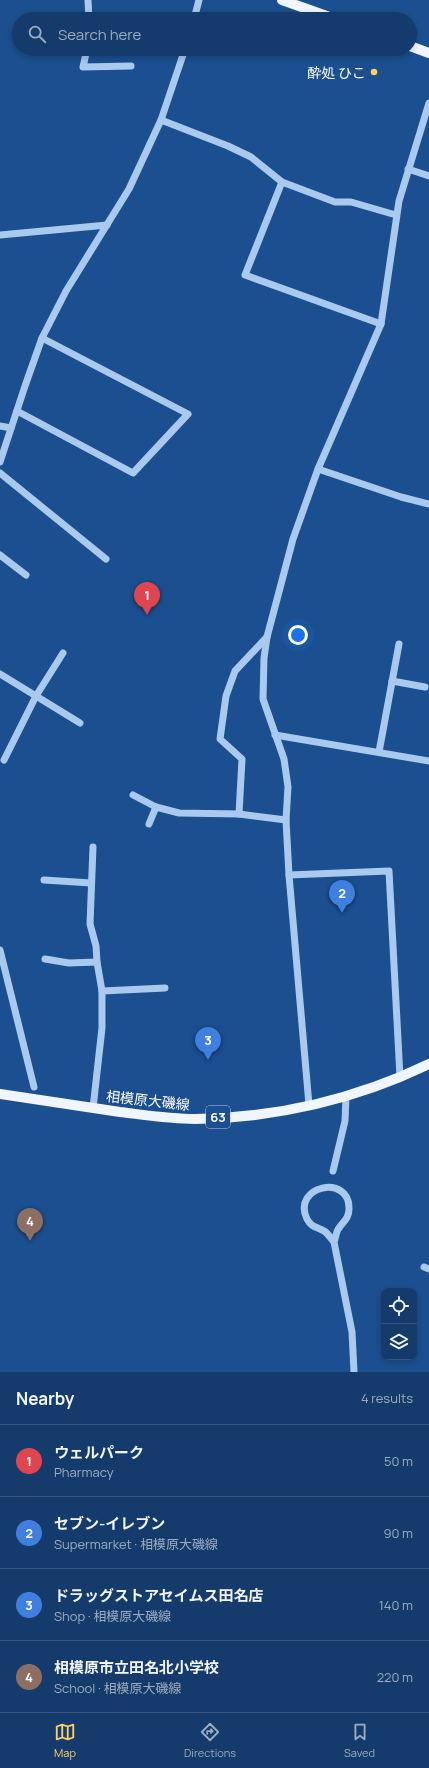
<!DOCTYPE html>
<html lang="en">
<head>
<meta charset="utf-8">
<style>
	:root { --surface:#143b6b; --page:#1d4271; --text:#f1f3f6; --muted:#9dadc1; --line:#33557e; --accent:#ffd166 }
	body { margin:0; font-family:Manrope,"Noto Sans JP",sans-serif; background:var(--page); color:var(--text) }
	.controls { position:absolute; right:12px; bottom:12px; display:grid; overflow:hidden; border-radius:8px; box-shadow:0 2px 6px #0003 }
	.controls button { width:36px; height:36px; display:grid; place-items:center; padding:0; border:0; border-bottom:1px solid var(--line); background:var(--surface); color:var(--text); font:20px sans-serif }
	.you { position:absolute; left:298px; top:635px; width:14px; height:14px; margin:-10px; border:3px solid #fff; border-radius:50%; background:#1a73e8; box-shadow:0 0 0 6px #1a73e833 }
	.badge { display:grid; place-items:center; width:26px; height:26px; border-radius:50%; background:var(--accent); color:#fff; font-size:13px; font-weight:700 }
	.pin { position:absolute; translate:-50% -33px; filter:drop-shadow(0 1px 2px #0008) }
	.pin::after { content:''; position:absolute; top:21px; width:14px; height:12px; background:inherit; clip-path:polygon(0 0,100% 0,50% 100%) }
	.list { margin:0; padding:0; list-style:none }
	h2 { display:flex; justify-content:space-between; align-items:center; height:52px; margin:0; padding:0 16px; font-size:17px }
	h2 small { font-size:13px; font-weight:400; color:var(--muted) }
	.list li { display:grid; grid-template-columns:26px 1fr auto; gap:12px; align-items:center; box-sizing:border-box; height:72px; padding:0 16px; border-top:1px solid var(--line) }
	.list b { display:block; font-size:15px; white-space:nowrap }
	.list p { margin:0; font-size:13px; white-space:nowrap; color:var(--muted) }
	.list em { font-size:13px; font-style:normal; color:var(--muted) }
	.icon { flex:none; width:22px; height:22px; fill:none; stroke:currentColor; stroke-width:2; stroke-linecap:round; stroke-linejoin:round }
	.map { position:relative; flex:none; width:429px; height:1372px; overflow:hidden }
	.search { position:absolute; background:var(--surface); box-shadow:0 2px 6px #0003; left:12px; right:12px; top:12px; height:44px; display:flex; align-items:center; gap:10px; box-sizing:border-box; padding:0 14px; border-radius:22px; color:var(--muted); font-size:15px }
	.sheet { height:340px; background:var(--surface) }
	nav { display:flex; justify-content:space-around; align-items:center; box-sizing:border-box; height:56px; border-top:1px solid var(--line); background:var(--surface); font-size:11px; color:var(--muted) }
	nav a { display:grid; justify-items:center; gap:2px }
	nav .on { color:var(--accent) }
	.map>svg:first-child { display:block }
</style>
</head>
<body>
<div class="map">
<svg width="429" height="1372" viewBox="0 0 429 1372">
	<rect width="100%" height="100%" fill="#1b4f8f"/>
	<g fill="none" stroke-linecap="round" stroke-linejoin="round">
		<g stroke="#a9c9ee" stroke-width="7">
			<polyline points="88,0 89,19"/>
			<polyline points="194,19 199,0"/>
			<polyline points="87,49 83,67 131,66"/>
			<polyline points="161,120 228,146 251,157 282,182 245,275 381,324"/>
			<polyline points="408,169 429,176"/>
			<polyline points="282,182 335,202 351,202 396,215"/>
			<polyline points="0,235 107,225"/>
			<polyline points="17,411 133,473 188,414 42,338"/>
			<polyline points="0,426 11,428"/>
			<polyline points="0,462 25,386 42,338 66,291 129,189 161,120 185,49"/>
			<polyline points="318,469 401,497 429,504"/>
			<polyline points="0,473 106,559"/>
			<polyline points="0,555 26,575"/>
			<polyline points="0,674 80,723"/>
			<polyline points="392,681 425,687"/>
			<polyline points="275,735 429,761"/>
			<polyline points="379,752 399,644"/>
			<polyline points="4,760 36,696 63,653"/>
			<polyline points="133,795 156,807 179,813 239,814 286,820"/>
			<polyline points="239,814 242,759 220,739 226,696 235,671 267,637"/>
			<polyline points="149,824 156,807"/>
			<polyline points="289,875 389,871 400,1077"/>
			<polyline points="44,880 91,883"/>
			<polyline points="0,950 34,1087"/>
			<polyline points="45,959 69,963 97,962"/>
			<polyline points="102,991 165,988"/>
			<polyline points="309,1105 289,875 286,820 288,787 284,759 263,699 264,658 267,637 293,539 318,469 381,324 399,201 429,103"/>
			<polyline points="93,1108 102,1028 102,991 97,962 96,946 90,924 93,847"/>
			<polyline points="333,1171 345,1121 346,1096"/>
			<path d="M334 1242C331 1239 328 1233 324 1231 317 1227 311 1227 307 1219 291 1186 350 1173 349 1209 349 1218 344 1221 339 1228 336 1231 336 1238 334 1242L352 1332 354 1372"/>
			<polyline points="424,1267 429,1269"/>
		</g>
		<g stroke="#f0f6ff" stroke-width="10">
			<polyline points="282,0 335,19"/>
			<polyline points="410,46 429,53"/>
			<path d="M0 1094C40 1100 80 1106 120 1112 145 1115 170 1119 195 1119 276 1118 357 1099 429 1064"/>
		</g>
	</g>
	<circle fill="#ffd166" stroke="#1b4f8f" stroke-width="1.5" cx="374" cy="72" r="4"/>
	<g text-anchor="middle" dominant-baseline="central" stroke-width="3" stroke-linejoin="round" paint-order="stroke">
		<rect fill="#1b4f8f" stroke="#bbcadd" stroke-width="1" x="206" y="1106" width="24" height="22" rx="3"/>
		<g font-size="13" font-weight="bold" fill="#fff">
			<text x="218" y="1117">63</text>
		</g>
		<g font-size="14" fill="#fff" stroke="#1b4f8f" text-anchor="end">
			<text x="366" y="72">酔処 ひこ</text>
		</g>
		<g font-size="14" fill="#fff" stroke="#1b4f8f">
			<text transform="translate(148 1100) rotate(6)">相模原大磯線</text>
		</g>
	</g>
</svg>
<div class="controls">
<button><svg class="icon" aria-label="locate" viewBox="0 0 24 24"><circle cx="12" cy="12" r="6"/><path d="M12 2v4M12 18v4M2 12h4M18 12h4"/></svg></button>
<button><svg class="icon" aria-label="layers" viewBox="0 0 24 24"><path d="M12 4l9 5-9 5-9-5zM3 14l9 5 9-5"/></svg></button>
</div>
<div class="you"></div>
<div class="pin badge" style="left:147px;top:615px;background:#e0444e">1</div>
<div class="pin badge" style="left:342px;top:913px;background:#3f7fe0">2</div>
<div class="pin badge" style="left:208px;top:1060px;background:#3f7fe0">3</div>
<div class="pin badge" style="left:30px;top:1241px;background:#8d6e63">4</div>
<div class="search"><svg class="icon" aria-label="search" viewBox="0 0 24 24"><circle cx="10" cy="10" r="6"/><path d="M15 15l6 6"/></svg>Search here</div>
</div>
<section class="sheet">
<h2>Nearby<small>4 results</small></h2>
<ul class="list">
<li><span class="badge" style="background:#e0444e">1</span><div><b>ウェルパーク</b><p>Pharmacy</p></div><em>50 m</em></li>
<li><span class="badge" style="background:#3f7fe0">2</span><div><b>セブン-イレブン</b><p>Supermarket · 相模原大磯線</p></div><em>90 m</em></li>
<li><span class="badge" style="background:#3f7fe0">3</span><div><b>ドラッグストアセイムス田名店</b><p>Shop · 相模原大磯線</p></div><em>140 m</em></li>
<li><span class="badge" style="background:#8d6e63">4</span><div><b>相模原市立田名北小学校</b><p>School · 相模原大磯線</p></div><em>220 m</em></li>
</ul>
</section>
<nav>
<a class="on"><svg class="icon" aria-label="map" viewBox="0 0 24 24"><path d="M3 6l6-2 6 2 6-2v14l-6 2-6-2-6 2zM9 4v14M15 6v14"/></svg>Map</a>
<a><svg class="icon" aria-label="directions" viewBox="0 0 24 24"><path d="M12 3l9 9-9 9-9-9zM9 14v-3h6M13 9l2 2-2 2"/></svg>Directions</a>
<a><svg class="icon" aria-label="saved" viewBox="0 0 24 24"><path d="M7 4h10v16l-5-4-5 4z"/></svg>Saved</a>
</nav>
</body>
</html>
